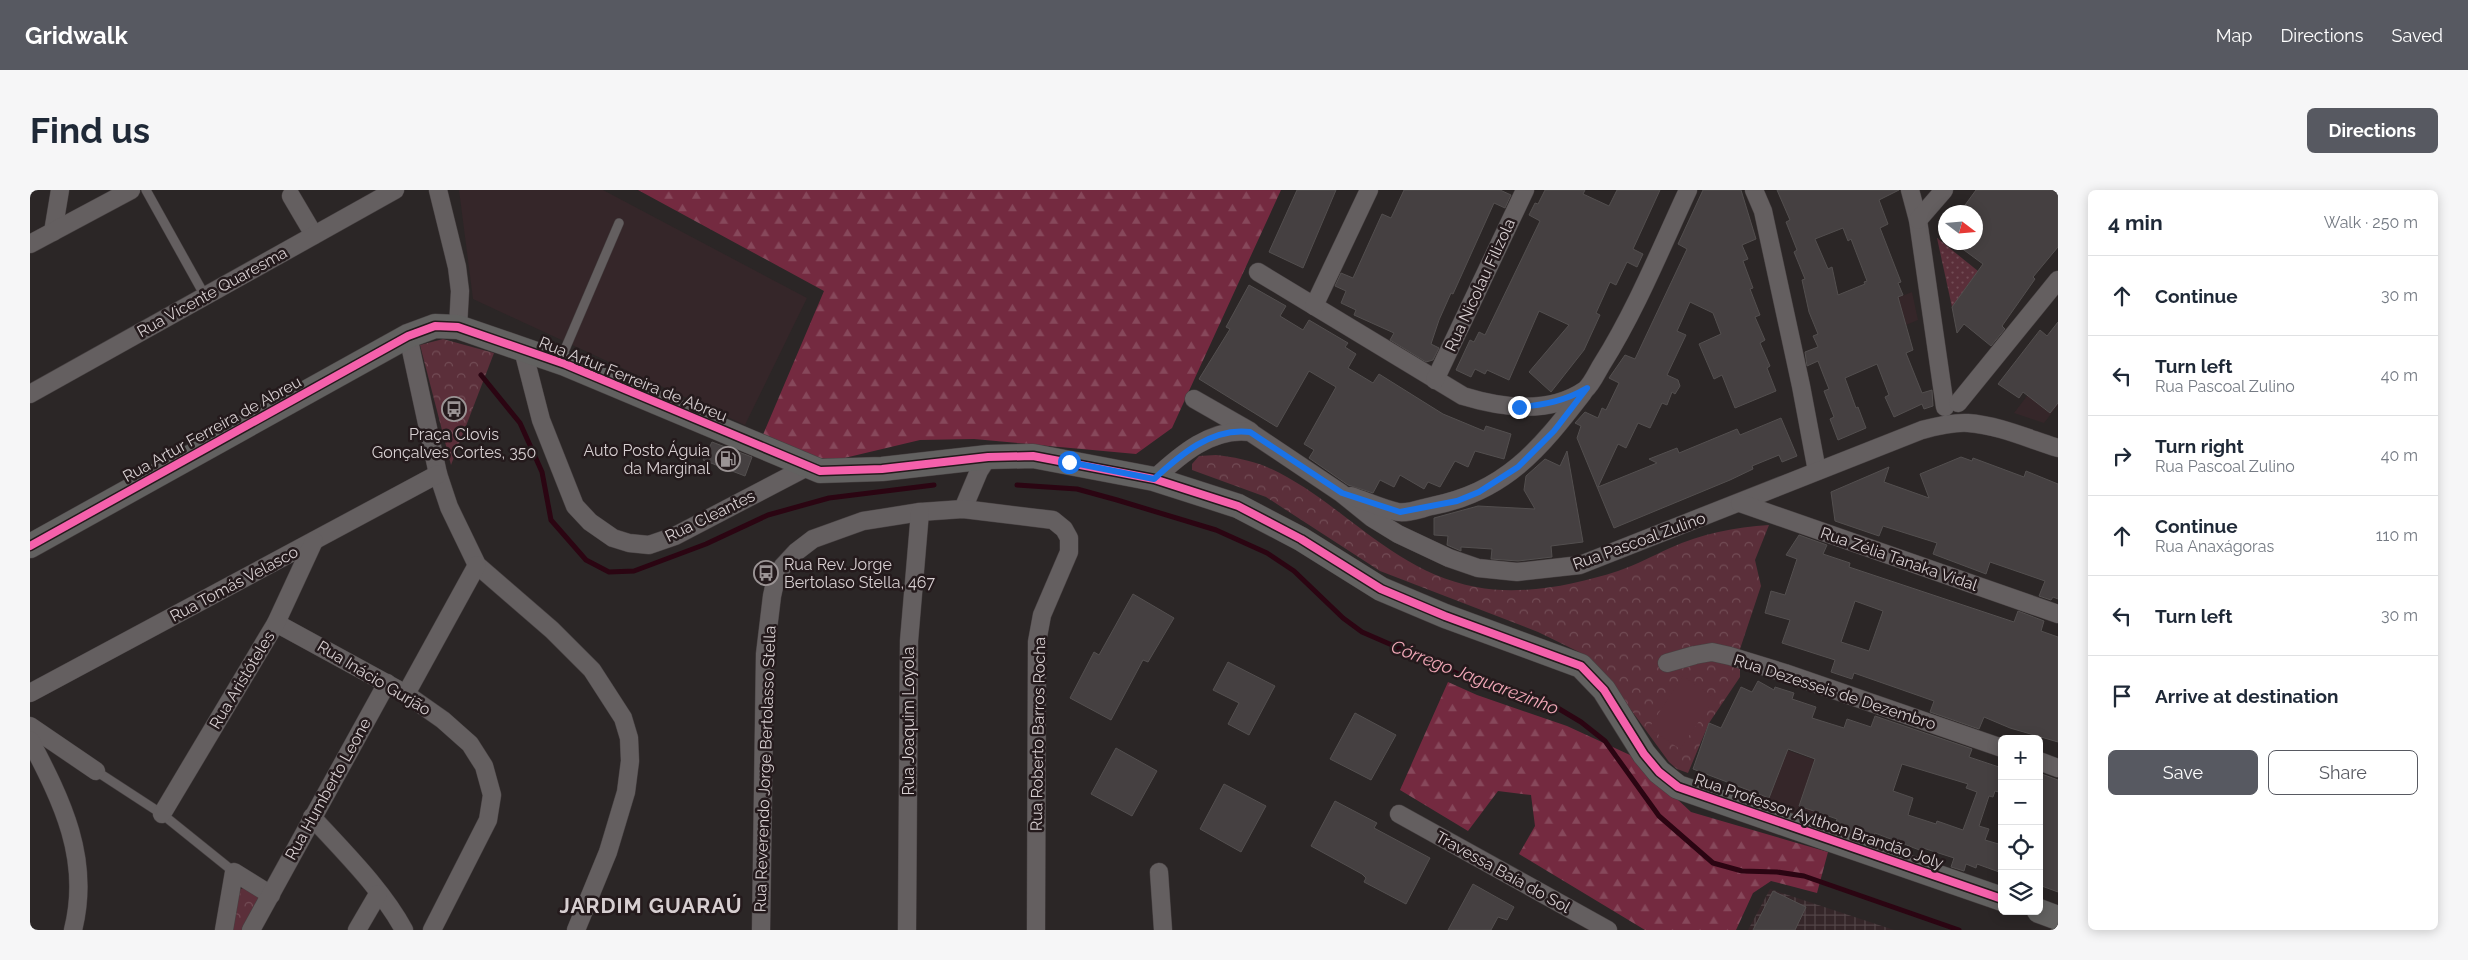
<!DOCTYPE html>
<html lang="en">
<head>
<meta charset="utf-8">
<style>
	:root { --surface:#fff; --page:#f6f6f7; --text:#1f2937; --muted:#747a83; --line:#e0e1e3; --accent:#575961 }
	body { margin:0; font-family:Raleway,sans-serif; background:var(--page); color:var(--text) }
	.controls { position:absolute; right:15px; bottom:15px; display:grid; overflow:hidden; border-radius:8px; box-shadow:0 2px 12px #0003 }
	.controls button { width:45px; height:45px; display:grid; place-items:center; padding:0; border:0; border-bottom:1px solid var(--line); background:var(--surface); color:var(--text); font:25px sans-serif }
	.compass { position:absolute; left:1908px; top:15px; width:45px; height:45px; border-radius:50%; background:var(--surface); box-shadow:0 2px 12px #0003; rotate:106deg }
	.stop { position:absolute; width:15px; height:15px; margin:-11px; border:4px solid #1a73e8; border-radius:50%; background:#fff }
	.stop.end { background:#1a73e8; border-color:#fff; box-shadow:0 1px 5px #0008 }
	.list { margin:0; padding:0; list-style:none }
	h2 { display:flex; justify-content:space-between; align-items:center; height:65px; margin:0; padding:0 20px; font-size:21px }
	h2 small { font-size:16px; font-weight:400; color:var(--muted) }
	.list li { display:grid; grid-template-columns:32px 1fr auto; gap:15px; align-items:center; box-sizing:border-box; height:80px; padding:0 20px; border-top:1px solid var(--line) }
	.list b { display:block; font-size:19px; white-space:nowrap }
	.list p { margin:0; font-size:16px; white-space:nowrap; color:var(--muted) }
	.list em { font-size:16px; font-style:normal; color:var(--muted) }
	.actions { display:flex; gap:10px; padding:15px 20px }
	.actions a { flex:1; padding:11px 0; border:1px solid var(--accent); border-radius:8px; text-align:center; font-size:18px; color:var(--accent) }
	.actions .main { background:var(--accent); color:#fff }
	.icon { flex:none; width:28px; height:28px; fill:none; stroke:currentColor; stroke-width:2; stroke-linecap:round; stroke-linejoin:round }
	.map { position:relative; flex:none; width:2028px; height:740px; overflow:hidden; border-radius:8px }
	header { display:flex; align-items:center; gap:30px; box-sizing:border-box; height:70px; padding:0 25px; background:var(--accent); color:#fff }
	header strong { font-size:24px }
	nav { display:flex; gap:28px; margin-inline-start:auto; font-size:18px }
	.intro { display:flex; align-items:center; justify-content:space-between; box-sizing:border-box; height:120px; padding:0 30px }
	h1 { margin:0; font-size:35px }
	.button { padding:12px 22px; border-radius:8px; background:var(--accent); color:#fff; font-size:18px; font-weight:700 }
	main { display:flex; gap:30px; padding:0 30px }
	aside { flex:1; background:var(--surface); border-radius:8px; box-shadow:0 2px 12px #0003 }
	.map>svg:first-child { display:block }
</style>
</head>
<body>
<header>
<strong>Gridwalk</strong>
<nav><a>Map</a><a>Directions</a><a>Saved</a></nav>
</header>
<div class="intro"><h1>Find us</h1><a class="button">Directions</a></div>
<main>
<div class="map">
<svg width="2028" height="740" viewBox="0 0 2028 740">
	<defs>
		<pattern id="industrial-grid" width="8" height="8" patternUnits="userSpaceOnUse" patternTransform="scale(1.25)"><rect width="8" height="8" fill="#352629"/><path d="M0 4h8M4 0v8" fill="none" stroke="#524447"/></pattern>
		<pattern id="grass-dots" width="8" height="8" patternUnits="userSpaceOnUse" patternTransform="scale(1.25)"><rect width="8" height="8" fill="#5b2f3a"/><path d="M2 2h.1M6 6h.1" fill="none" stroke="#724c55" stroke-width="1.8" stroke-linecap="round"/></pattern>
		<pattern id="forest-firs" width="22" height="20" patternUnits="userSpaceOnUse" patternTransform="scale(1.25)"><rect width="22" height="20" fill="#742a40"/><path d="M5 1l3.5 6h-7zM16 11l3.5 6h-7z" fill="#87485b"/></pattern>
		<pattern id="park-crowns" width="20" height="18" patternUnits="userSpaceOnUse" patternTransform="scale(1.25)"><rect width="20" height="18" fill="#5b2f3a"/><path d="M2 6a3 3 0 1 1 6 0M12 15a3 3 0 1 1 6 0" fill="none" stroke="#724c55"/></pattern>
	</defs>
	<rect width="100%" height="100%" fill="#2b2626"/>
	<g fill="#352629">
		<polygon points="429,0 573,0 777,108 715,235 443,109"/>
		<polygon points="1882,102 1888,130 1833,153 1826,124"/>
		<polygon points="2025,169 2028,172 2028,215 2014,233 1984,223"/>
		<polygon points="1731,551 1808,578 1788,636 1711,609"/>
	</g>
	<polygon fill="url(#industrial-grid)" points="1740,699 1864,740 1718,740"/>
	<polygon fill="url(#grass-dots)" points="1907,48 1948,81 1922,117"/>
	<g fill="url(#forest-firs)">
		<polygon points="608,0 1251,0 1142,238 1106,264 944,249 890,250 806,270 770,266 732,247 794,101"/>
		<polygon points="1418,492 1447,505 1537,536 1600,565 1661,622 1798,662 1787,703 1741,691 1723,703 1706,740 1615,740 1489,664 1505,636 1501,605 1468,601 1438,641 1370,600"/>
	</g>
	<g fill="url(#park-crowns)">
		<polygon points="413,149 464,163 421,275 390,155"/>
		<path d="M1186 265C1203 267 1220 270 1237 277 1311 310 1360 381 1446 397 1491 406 1545 395 1588 381 1606 375 1622 366 1640 358 1671 344 1705 337 1739 335L1725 370 1731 396 1710 459V487L1679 533 1658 583 1647 579 1639 572 1593 509 1562 472 1549 462 1508 442 1350 381 1236 307 1162 280V274L1169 266Z"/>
		<polygon points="213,698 234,708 216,740 198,740 206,701"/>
	</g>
	<polygon fill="#5b2f3a" points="1653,486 1685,508 1650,559 1619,538"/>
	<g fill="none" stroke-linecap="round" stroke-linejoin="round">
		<g stroke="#2b0512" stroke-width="5">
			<polyline points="451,185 490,233 512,282 521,330 556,370 579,382 604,381 676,354 738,325 799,308 904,295"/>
			<polyline points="987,295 1047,299 1087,310 1186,340 1237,363 1264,381 1313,428 1332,442 1431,485 1516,511 1551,532 1575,551 1629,626 1683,673 1712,681 1747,682 1774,686 1929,740"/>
		</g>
	</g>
	<g fill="#454041" stroke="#534f4f" fill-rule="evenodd">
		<polygon points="1267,0 1306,0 1273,78 1239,62"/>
		<polygon points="1374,0 1470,0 1481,5 1475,18 1464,13 1423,104 1421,103 1409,130 1401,154 1409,158 1403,170 1396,172 1360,150 1364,143 1324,125 1326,120 1311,113 1316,101 1305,96 1311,83 1323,88 1352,24 1361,28"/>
		<polygon points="1515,0 1555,0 1553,4 1579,16 1587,0 1630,0 1603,59 1613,64 1607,77 1597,72 1586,95 1580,92 1566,123 1570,125 1554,160 1521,202 1499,182 1539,135 1509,121 1479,190 1457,180 1455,184 1445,179 1441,187 1426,180 1440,150 1444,152 1449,142 1455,145 1510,31 1499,25 1505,13 1508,14"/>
		<polygon points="1673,0 1711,0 1726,49 1712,55 1718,69 1713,71 1723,98 1720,99 1730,125 1725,127 1735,150 1730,153 1740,176 1737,178 1746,201 1705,218 1692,185 1684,189 1669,154 1691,144 1683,123 1660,112 1647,141 1656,145 1637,185 1648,190 1650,196 1645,204 1642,202 1637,215 1632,213 1620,238 1608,233 1596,258 1588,254 1568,297 1627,273 1619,269 1647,258 1649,263 1707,239 1710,245 1751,228 1767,266 1752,272 1749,265 1722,276 1723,279 1700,290 1584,338 1547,248 1551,236 1545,233 1555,222 1568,228 1572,218 1576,220 1589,193 1579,188 1595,165 1605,169 1657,59 1648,54"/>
		<path d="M1747 0H1869L1849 10 1858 34 1850 38 1871 92 1868 93 1873 105 1868 107 1883 160 1876 163 1892 203 1902 200 1903 216 1894 219 1892 214 1864 227 1855 207 1859 205 1847 174 1815 188 1826 218 1828 217 1836 238 1808 250 1800 229 1804 227 1794 201 1799 199 1793 184 1788 171 1777 176 1775 162 1788 157 1783 146 1788 144 1779 122 1772 90 1775 89 1764 62 1767 60 1756 32 1760 30ZM1813 38 1818 51 1821 49 1837 91 1834 92 1835 94 1808 105 1802 77 1798 79 1785 49Z"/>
		<polygon points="1946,0 2028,0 2028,57 2003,87 2005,89 1972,136 1975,139 1961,156 1934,134 1927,143 1922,117 1953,74 1923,52 1946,52 1946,22 1930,22"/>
		<polygon points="1219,95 1256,116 1250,126 1273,140 1279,130 1318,153 1315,157 1326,164 1318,178 1343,193 1349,184 1413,224 1454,241 1456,236 1481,244 1474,269 1445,261 1438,277 1425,271 1410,297 1398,292 1394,299 1370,285 1364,297 1350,290 1343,303 1318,295 1279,268 1284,260 1274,254 1306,197 1279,181 1247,237 1169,189 1200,139 1196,137"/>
		<polygon points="2028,132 2028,213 2020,223 1993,202 1989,208 1968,194 2010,140 2017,146"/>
		<polygon points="682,252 722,267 715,286 673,270"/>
		<polygon points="1537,261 1553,352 1521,356 1522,367 1488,371 1461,369 1462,359 1431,357 1431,361 1417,355 1418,346 1404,345 1404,328 1448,316 1505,319 1494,300 1496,286 1515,269 1530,276"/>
		<polygon points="1931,267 1942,271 1943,268 1994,287 1996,281 2028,294 2028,409 2023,407 2021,410 2009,406 2015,391 1960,372 1956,384 1903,364 1907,353 1853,336 1849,346 1805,331 1801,302 1859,277 1854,292 1899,308 1890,284"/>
		<path d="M1769 345 1797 355 1793 364 1820 373 1819 377 1984 432 1988 421 2014 431 2011 441 2028 447V552L1980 538 1954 527 1949 539 1900 522 1904 511 1824 483 1822 489 1801 482 1805 470 1752 453 1760 430 1735 423 1741 401 1755 405 1767 369 1756 365ZM1825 411 1853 421 1839 461 1811 452Z"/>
		<polygon points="1103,404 1144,428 1118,472 1113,470 1081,530 1040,508 1064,462 1069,465"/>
		<polygon points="1198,472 1245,496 1219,545 1198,534 1209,513 1183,500"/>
		<path d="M1728 491 1744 500 1745 497 1764 503 1762 509 1786 517 1782 528 1814 538 1817 529 1841 537 1845 526 1942 559 1939 567 1972 578V603L1965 601 1963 607 1959 606 1949 636 1959 639 1955 650 1972 655V683L1947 674 1946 678 1936 674 1934 681 1921 677 1924 668 1893 658 1892 661 1845 643 1842 650 1805 637 1807 629 1769 616 1785 569 1758 559 1739 608 1663 579 1679 533 1691 538 1711 497 1722 502ZM1872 574 1938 594 1936 598 1947 602 1933 640 1907 631 1906 634 1878 625 1883 608 1863 601Z"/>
		<polygon points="1325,523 1366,545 1341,590 1300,569"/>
		<polygon points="1086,558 1127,581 1102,626 1061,604"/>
		<polygon points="2009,583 2028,590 2028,702 2009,695"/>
		<polygon points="1194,594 1236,616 1211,662 1170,639"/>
		<polygon points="1305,611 1347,633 1344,638 1400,668 1376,714 1334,692 1336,688 1332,684 1281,656"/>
		<polygon points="1443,694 1484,717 1477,730 1468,727 1461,740 1418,740"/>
		<polygon points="1743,701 1776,717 1765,740 1723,740"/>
	</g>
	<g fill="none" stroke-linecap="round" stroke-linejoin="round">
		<defs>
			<g id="lane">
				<polyline points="116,0 175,106"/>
				<polyline points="530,171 589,33"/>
				<polyline points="66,581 132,624 204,682"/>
			</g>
			<g id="street">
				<polyline points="408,0 427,77 430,101 428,137"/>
				<polyline points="1724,0 1733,21 1771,196 1787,281"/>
				<polyline points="1880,0 1888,30 1915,217"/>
				<polyline points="261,6 284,45"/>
				<polyline points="1888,30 1914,0"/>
				<polyline points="23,42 30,0"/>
				<polyline points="0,54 101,0"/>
				<path d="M1228 82 1433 206C1472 218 1519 225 1555 200 1562 194 1567 182 1572 174 1606 120 1631 58 1658 0"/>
				<polyline points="1284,116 1339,0"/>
				<polyline points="378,146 408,284 419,317 447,375 522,440 562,480 593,528 599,548 600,571 596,602 578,662 546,740"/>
				<polyline points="493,160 511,230 545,316 560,332 583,348 599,353 619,355 645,346 777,277"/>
				<polyline points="1405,190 1495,0"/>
				<polyline points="0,204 365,0"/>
				<polyline points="1164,209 1220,241"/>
				<polyline points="1928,213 2028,90"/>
				<path d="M1124 289C1150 265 1182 237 1220 242L1311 303 1342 328 1368 344 1419 368 1448 378 1487 382 1550 375 1892 240C1907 236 1923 232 1938 233 1968 235 1999 249 2028 258"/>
				<path d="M1321 306C1336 311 1353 319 1368 322 1378 324 1392 318 1402 316 1475 302 1510 259 1553 203"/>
				<polyline points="1710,313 2028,424"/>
				<polyline points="933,319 949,281 958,267"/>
				<polyline points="246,433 376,504 413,530 440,554 454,576 462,605 458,630 402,740"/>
				<polyline points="1637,473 1665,465 1682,462 1700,466 1755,483 1972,558"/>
				<polyline points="0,503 408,284"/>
				<polyline points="376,504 447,375"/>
				<polyline points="0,536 66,581"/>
				<path d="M0 550C32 611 61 669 43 740"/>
				<polyline points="2009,571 2028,578"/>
				<polyline points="132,624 246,433 284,351"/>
				<polyline points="1369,624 1578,740"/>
				<path d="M282 627C313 661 352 699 374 740"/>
				<polyline points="1129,682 1133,740"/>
				<polyline points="194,740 204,682 241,705"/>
				<polyline points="221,740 357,493"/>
				<polyline points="327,740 348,704"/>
				<polyline points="731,740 735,464 742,406 746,388 753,376 766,362 783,349 833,331 890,322 933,319 1023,330 1034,339 1039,348 1039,362 1012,425 1007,452 1006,740"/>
				<polyline points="877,740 879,451 890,322"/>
			</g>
			<g id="secondary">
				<polyline points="0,356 378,146 405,136 428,137 535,174 790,281 852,279 958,267 1003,266 1124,289 1208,316 1271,349 1351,399 1415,426 1551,476 1574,500 1614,564 1629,582 1648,597 1972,709"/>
				<polyline points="2009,721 2028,728"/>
			</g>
		</defs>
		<use href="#lane" stroke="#474142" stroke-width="10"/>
		<use href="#street" stroke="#474142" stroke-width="19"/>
		<use href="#secondary" stroke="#474142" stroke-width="25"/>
		<use href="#lane" stroke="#645f60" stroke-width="9"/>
		<use href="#street" stroke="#645f60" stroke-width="18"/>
		<use href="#secondary" stroke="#626160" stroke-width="24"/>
		<defs>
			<polyline id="cycleway" points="0,356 378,146 405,136 428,137 535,174 790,281 852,279 958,267 1003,266 1124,289 1208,316 1271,349 1351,399 1415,426 1551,476 1574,500 1614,564 1629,582 1648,597 1972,709"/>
		</defs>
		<use href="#cycleway" stroke="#241a1c" stroke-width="11"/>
		<use href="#cycleway" stroke="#f560ab" stroke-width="8"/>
	</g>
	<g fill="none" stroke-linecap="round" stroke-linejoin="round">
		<path stroke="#1a73e8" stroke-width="6" d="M1039 272 1124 289C1150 265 1182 237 1220 242L1312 303 1370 322 1427 311 1449 302 1488 277 1524 241 1557 198C1535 211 1514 215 1489 217"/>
	</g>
	<defs>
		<symbol id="bus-ring" viewBox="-11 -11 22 22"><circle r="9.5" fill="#241a1c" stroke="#9b9495" stroke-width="1.5"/><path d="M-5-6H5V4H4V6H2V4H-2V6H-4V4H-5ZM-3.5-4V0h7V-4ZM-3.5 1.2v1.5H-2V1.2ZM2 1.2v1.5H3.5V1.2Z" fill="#9b9495"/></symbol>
		<symbol id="fuel-ring" viewBox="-11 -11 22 22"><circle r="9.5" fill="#241a1c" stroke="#9b9495" stroke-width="1.5"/><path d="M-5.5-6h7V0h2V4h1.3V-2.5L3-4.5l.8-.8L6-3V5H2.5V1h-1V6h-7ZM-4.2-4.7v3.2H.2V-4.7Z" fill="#9b9495"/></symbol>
	</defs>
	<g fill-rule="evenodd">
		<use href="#bus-ring" x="410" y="205" width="28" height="28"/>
		<use href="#fuel-ring" x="684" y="255" width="28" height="28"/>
		<use href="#bus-ring" x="722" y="369" width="28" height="28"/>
	</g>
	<g text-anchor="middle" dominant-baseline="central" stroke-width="5" stroke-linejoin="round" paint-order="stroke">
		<g font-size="16" fill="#d7cfd1" stroke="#241a1c">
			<text transform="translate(1450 95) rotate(-65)">Rua Nicolau Filizola</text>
			<text transform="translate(182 102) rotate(-29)">Rua Vicente Quaresma</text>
			<text transform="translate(603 189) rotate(22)">Rua Artur Ferreira de Abreu</text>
			<text transform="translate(182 239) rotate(-29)">Rua Artur Ferreira de Abreu</text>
			<text transform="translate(680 326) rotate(-26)">Rua Cleantes</text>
			<text transform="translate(1609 351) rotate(-20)">Rua Pascoal Zulino</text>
			<text transform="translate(1869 369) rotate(19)">Rua Zélia Tanaka Vidal</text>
			<text transform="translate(204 394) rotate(-28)">Rua Tomás Velasco</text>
			<text transform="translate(344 488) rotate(31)">Rua Inácio Gurjão</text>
			<text transform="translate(212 490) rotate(-59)">Rua Aristóteles</text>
			<text transform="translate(1805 502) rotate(18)">Rua Dezesseis de Dezembro</text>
			<text transform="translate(878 531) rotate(-90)">Rua Joaquim Loyola</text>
			<text transform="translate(1008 544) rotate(-89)">Rua Roberto Barros Rocha</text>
			<text transform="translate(735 579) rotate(-88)">Rua Reverendo Jorge Bertolasso Stella</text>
			<text transform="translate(298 599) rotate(-61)">Rua Humberto Leone</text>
			<text transform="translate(1789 631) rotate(19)">Rua Professor Aylthon Brandão Joly</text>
			<text transform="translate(1473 682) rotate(29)">Travessa Baía do Sol</text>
		</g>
		<g font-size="16" fill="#d7cfd1" stroke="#241a1c">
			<text x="424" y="244">Praça Clovis<tspan x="424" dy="18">Gonçalves Cortes, 350</tspan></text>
			<text x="680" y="260" text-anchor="end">Auto Posto Águia<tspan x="680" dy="18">da Marginal</tspan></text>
			<text x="754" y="374" text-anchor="start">Rua Rev. Jorge<tspan x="754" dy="18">Bertolaso Stella, 467</tspan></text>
		</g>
		<g font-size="18" font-style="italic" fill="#f1a7b7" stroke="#241a1c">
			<text transform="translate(1445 487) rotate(21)">Córrego Jaguarezinho</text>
		</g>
		<g font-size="21" font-weight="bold" letter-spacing="1" fill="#d7cfd1" stroke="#241a1c">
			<text x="621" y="715">JARDIM GUARAÚ</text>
		</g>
	</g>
</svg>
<div class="controls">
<button>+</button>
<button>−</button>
<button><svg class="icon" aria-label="locate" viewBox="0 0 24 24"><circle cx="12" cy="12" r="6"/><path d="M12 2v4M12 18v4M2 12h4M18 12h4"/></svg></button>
<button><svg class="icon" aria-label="layers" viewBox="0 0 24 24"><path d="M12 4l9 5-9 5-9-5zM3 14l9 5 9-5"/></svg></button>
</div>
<svg class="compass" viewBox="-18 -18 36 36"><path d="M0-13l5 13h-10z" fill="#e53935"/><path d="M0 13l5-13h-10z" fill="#747a83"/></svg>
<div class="stop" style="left:1039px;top:272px"></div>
<div class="stop end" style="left:1489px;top:217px"></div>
</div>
<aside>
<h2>4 min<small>Walk · 250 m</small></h2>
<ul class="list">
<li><svg class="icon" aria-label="ahead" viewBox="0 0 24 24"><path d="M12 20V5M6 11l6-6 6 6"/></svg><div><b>Continue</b></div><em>30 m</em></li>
<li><svg class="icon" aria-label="left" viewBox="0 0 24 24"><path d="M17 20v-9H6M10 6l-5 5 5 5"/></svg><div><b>Turn left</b><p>Rua Pascoal Zulino</p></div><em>40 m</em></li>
<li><svg class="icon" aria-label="right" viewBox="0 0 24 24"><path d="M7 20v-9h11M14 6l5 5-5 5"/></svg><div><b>Turn right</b><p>Rua Pascoal Zulino</p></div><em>40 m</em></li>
<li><svg class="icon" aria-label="ahead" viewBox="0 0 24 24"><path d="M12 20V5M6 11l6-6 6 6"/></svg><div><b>Continue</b><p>Rua Anaxágoras</p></div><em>110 m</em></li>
<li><svg class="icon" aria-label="left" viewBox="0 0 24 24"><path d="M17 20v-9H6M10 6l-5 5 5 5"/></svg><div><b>Turn left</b></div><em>30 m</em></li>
<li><svg class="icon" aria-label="arrive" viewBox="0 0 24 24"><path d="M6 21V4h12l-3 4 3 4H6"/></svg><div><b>Arrive at destination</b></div></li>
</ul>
<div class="actions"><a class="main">Save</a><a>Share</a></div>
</aside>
</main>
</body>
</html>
